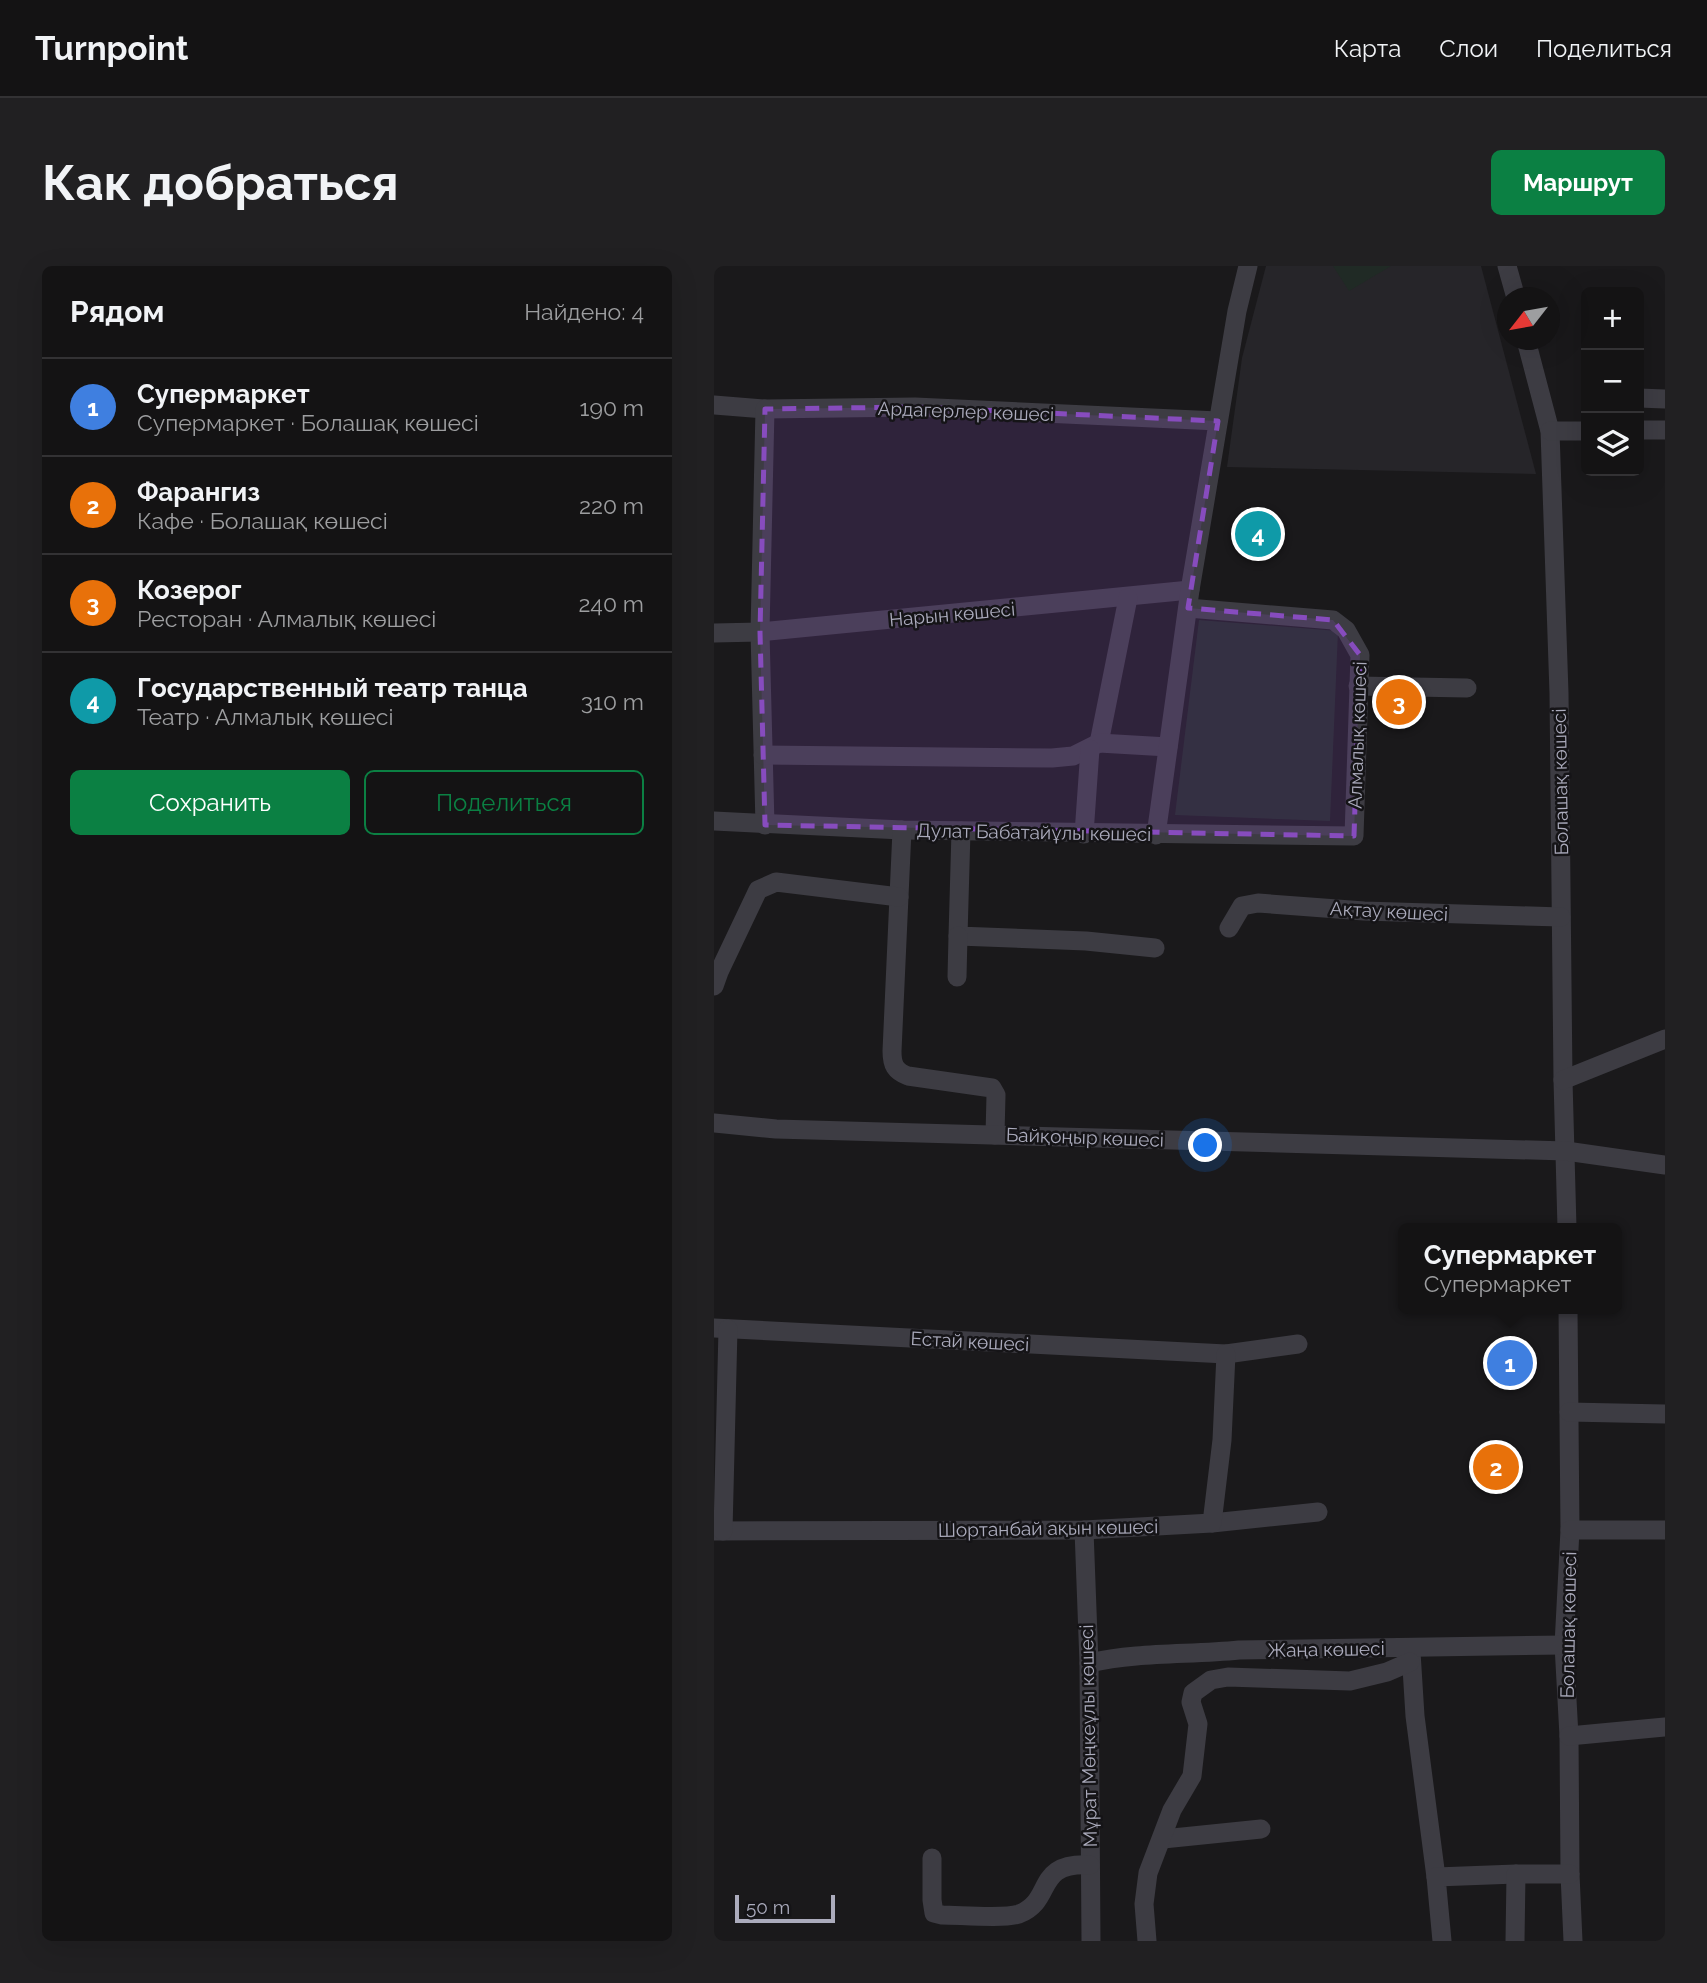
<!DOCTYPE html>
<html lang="ru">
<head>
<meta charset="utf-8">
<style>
	:root { --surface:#141314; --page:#212022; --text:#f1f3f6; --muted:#9d9ea0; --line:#333234; --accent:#0b8043 }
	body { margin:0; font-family:Raleway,sans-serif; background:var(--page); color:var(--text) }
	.controls { position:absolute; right:21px; top:21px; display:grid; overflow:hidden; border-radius:10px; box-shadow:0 7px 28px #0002 }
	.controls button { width:63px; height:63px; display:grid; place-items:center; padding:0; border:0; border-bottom:2px solid var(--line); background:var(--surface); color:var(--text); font:35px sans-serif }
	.compass { position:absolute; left:783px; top:21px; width:63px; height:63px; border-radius:50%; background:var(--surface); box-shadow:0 7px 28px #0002; rotate:239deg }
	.scale { position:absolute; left:21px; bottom:18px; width:100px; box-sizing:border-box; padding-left:7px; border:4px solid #ababbc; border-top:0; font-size:19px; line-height:24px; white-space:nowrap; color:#ababbc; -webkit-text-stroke:5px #151417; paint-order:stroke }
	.you { position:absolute; left:492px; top:880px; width:24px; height:24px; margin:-18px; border:5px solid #fff; border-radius:50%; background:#1a73e8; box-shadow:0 0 0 10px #1a73e833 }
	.badge { display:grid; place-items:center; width:46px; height:46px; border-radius:50%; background:var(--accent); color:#fff; font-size:23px; font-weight:700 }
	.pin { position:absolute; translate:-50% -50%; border:4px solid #fff; box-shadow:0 2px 7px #0006 }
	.popup { position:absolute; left:684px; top:957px; width:224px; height:91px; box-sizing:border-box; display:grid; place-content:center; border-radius:10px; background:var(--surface); filter:drop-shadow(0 2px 5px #0005); font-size:23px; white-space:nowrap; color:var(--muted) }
	.popup b { font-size:26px; color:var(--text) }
	.popup::after { content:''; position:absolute; left:50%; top:100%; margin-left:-14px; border:14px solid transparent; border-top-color:var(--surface) }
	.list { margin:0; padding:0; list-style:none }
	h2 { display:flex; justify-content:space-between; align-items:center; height:91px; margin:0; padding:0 28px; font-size:30px }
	h2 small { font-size:23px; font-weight:400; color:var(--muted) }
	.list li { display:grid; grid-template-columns:46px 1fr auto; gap:21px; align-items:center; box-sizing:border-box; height:98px; padding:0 28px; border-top:2px solid var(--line) }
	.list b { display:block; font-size:26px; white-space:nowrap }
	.list p { margin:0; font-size:23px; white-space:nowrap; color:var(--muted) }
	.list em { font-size:23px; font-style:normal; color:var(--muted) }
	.actions { display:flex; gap:14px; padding:21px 28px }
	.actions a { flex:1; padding:16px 0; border:2px solid var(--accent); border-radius:10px; text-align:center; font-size:24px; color:var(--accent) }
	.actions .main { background:var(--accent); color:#fff }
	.icon { flex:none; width:38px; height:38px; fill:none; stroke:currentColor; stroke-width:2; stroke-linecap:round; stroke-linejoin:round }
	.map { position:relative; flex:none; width:951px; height:1675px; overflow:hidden; border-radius:10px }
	header { display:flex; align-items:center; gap:42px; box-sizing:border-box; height:98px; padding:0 35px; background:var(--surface); border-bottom:2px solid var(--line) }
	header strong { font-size:33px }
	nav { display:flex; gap:38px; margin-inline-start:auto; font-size:24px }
	.intro { display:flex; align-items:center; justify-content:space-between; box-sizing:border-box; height:168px; padding:0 42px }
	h1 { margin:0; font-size:49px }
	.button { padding:18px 32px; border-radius:10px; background:var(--accent); color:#fff; font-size:24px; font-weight:700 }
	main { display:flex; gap:42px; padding:0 42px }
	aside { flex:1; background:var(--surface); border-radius:10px; box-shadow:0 7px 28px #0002 }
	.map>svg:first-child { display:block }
</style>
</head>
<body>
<header>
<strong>Turnpoint</strong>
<nav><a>Карта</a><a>Слои</a><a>Поделиться</a></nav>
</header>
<div class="intro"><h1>Как добраться</h1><a class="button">Маршрут</a></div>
<main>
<aside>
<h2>Рядом<small>Найдено: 4</small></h2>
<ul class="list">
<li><span class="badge" style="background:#3f7fe0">1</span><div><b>Супермаркет</b><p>Супермаркет · Болашақ көшесі</p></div><em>190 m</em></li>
<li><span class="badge" style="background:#e8710a">2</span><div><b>Фарангиз</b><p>Кафе · Болашақ көшесі</p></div><em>220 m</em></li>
<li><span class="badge" style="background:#e8710a">3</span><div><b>Козерог</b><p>Ресторан · Алмалық көшесі</p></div><em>240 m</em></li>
<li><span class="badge" style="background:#0f9aa8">4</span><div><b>Государственный театр танца</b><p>Театр · Алмалық көшесі</p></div><em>310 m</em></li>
</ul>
<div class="actions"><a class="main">Сохранить</a><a>Поделиться</a></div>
</aside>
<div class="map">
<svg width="951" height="1675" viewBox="0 0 951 1675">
	<rect width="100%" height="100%" fill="#1a191b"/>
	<polygon fill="#262529" points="552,0 767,0 822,208 513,201 528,92"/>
	<g fill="#202a25">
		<polygon points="619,0 677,0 635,25"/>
		<polygon points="485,354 624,365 616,555 461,549"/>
	</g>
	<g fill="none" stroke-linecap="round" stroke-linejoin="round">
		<g stroke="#3d3c43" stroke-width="19">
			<polyline points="793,0 802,32"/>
			<polyline points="812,74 836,165 845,427 849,814 853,962"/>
			<polyline points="925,132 951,133"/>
			<polyline points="0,139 51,143 201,141 504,155"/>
			<polyline points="51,143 46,366 51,559"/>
			<polyline points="925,164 951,164"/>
			<polyline points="836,165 872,165"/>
			<polyline points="0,367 46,366 476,324"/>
			<polyline points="644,420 753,422"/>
			<polyline points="385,477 414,332"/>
			<polyline points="49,489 338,492 359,490 385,477 454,481"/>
			<polyline points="0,555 188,564 640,570 646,389 632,364 619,354 474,342"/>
			<path d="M188 564 178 785C178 799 181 805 194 810L278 822 282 829 281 869"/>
			<polyline points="247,565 244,670 372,675 441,682"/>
			<polyline points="370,568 376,483"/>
			<polyline points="442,569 476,324 523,45 534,0"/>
			<polyline points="515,662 528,640 544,637 650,645 847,651"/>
			<polyline points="243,711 244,670"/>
			<polyline points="0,720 5,706 44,624 62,616 185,631"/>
			<polyline points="849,814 951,773"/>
			<polyline points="0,857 62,863 852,885 951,899"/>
			<polyline points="854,1043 856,1264 850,1379 855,1470 856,1608 859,1675"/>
			<polyline points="0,1062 512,1088 584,1078"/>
			<polyline points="855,1146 951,1148"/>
			<polyline points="498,1257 604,1246"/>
			<polyline points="370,1264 375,1397 377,1675"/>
			<polyline points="856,1264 951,1264"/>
			<polyline points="0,1265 370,1264 498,1257 508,1174 512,1088"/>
			<polyline points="9,1265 14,1063"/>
			<polyline points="697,1386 701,1450 722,1611"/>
			<path d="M375 1397C424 1386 475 1389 525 1384L850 1379"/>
			<polyline points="855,1470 951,1461"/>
			<polyline points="449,1573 547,1563"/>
			<path d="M218 1592V1634L220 1647 228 1649C246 1649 290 1653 305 1648 341 1634 319 1596 376 1599"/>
			<polyline points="433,1675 430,1638 434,1607 458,1544 478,1510 484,1458 477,1436 479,1427 497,1414 514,1411 636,1415 673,1406 696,1396"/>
			<polyline points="728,1675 722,1611 802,1608"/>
			<polyline points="801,1675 802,1608 856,1608"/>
		</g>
	</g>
	<path fill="#874cbe" fill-opacity="0.2" stroke="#874cbe" stroke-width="5" stroke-dasharray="14 9" stroke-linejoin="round" d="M201 141 504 155 474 342 619 354 646 389 640 570 51 559 46 366 51 143Z"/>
	<g text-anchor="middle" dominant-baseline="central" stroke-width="5" stroke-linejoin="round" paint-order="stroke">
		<g font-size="19" fill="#ababbc" stroke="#151417">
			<text transform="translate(252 145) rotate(2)">Ардагерлер көшесі</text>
			<text transform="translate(238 348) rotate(-5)">Нарын көшесі</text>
			<text transform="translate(643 469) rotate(-88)">Алмалық көшесі</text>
			<text transform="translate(846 516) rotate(-91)">Болашақ көшесі</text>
			<text transform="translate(320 566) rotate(1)">Дулат Бабатайұлы көшесі</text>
			<text transform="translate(675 645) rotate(3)">Ақтау көшесі</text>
			<text transform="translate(371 871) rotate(2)">Байқоңыр көшесі</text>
			<text transform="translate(256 1075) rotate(3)">Естай көшесі</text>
			<text transform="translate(334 1262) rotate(-1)">Шортанбай ақын көшесі</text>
			<text transform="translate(854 1359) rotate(-89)">Болашақ көшесі</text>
			<text transform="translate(612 1383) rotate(-1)">Жаңа көшесі</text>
			<text transform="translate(374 1470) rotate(-91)">Мұрат Мөңкеұлы көшесі</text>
		</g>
	</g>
</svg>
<div class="controls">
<button>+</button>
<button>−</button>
<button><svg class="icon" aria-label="layers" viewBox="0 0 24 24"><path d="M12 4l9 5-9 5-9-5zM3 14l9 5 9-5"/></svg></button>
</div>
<svg class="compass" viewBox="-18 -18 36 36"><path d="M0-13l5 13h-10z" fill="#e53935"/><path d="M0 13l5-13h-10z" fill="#9d9ea0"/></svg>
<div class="scale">50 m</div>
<div class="you"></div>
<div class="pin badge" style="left:796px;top:1097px;background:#3f7fe0">1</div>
<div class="popup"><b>Супермаркет</b>Супермаркет</div>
<div class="pin badge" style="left:782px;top:1201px;background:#e8710a">2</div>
<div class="pin badge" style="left:685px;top:436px;background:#e8710a">3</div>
<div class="pin badge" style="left:544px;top:268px;background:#0f9aa8">4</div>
</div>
</main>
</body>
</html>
